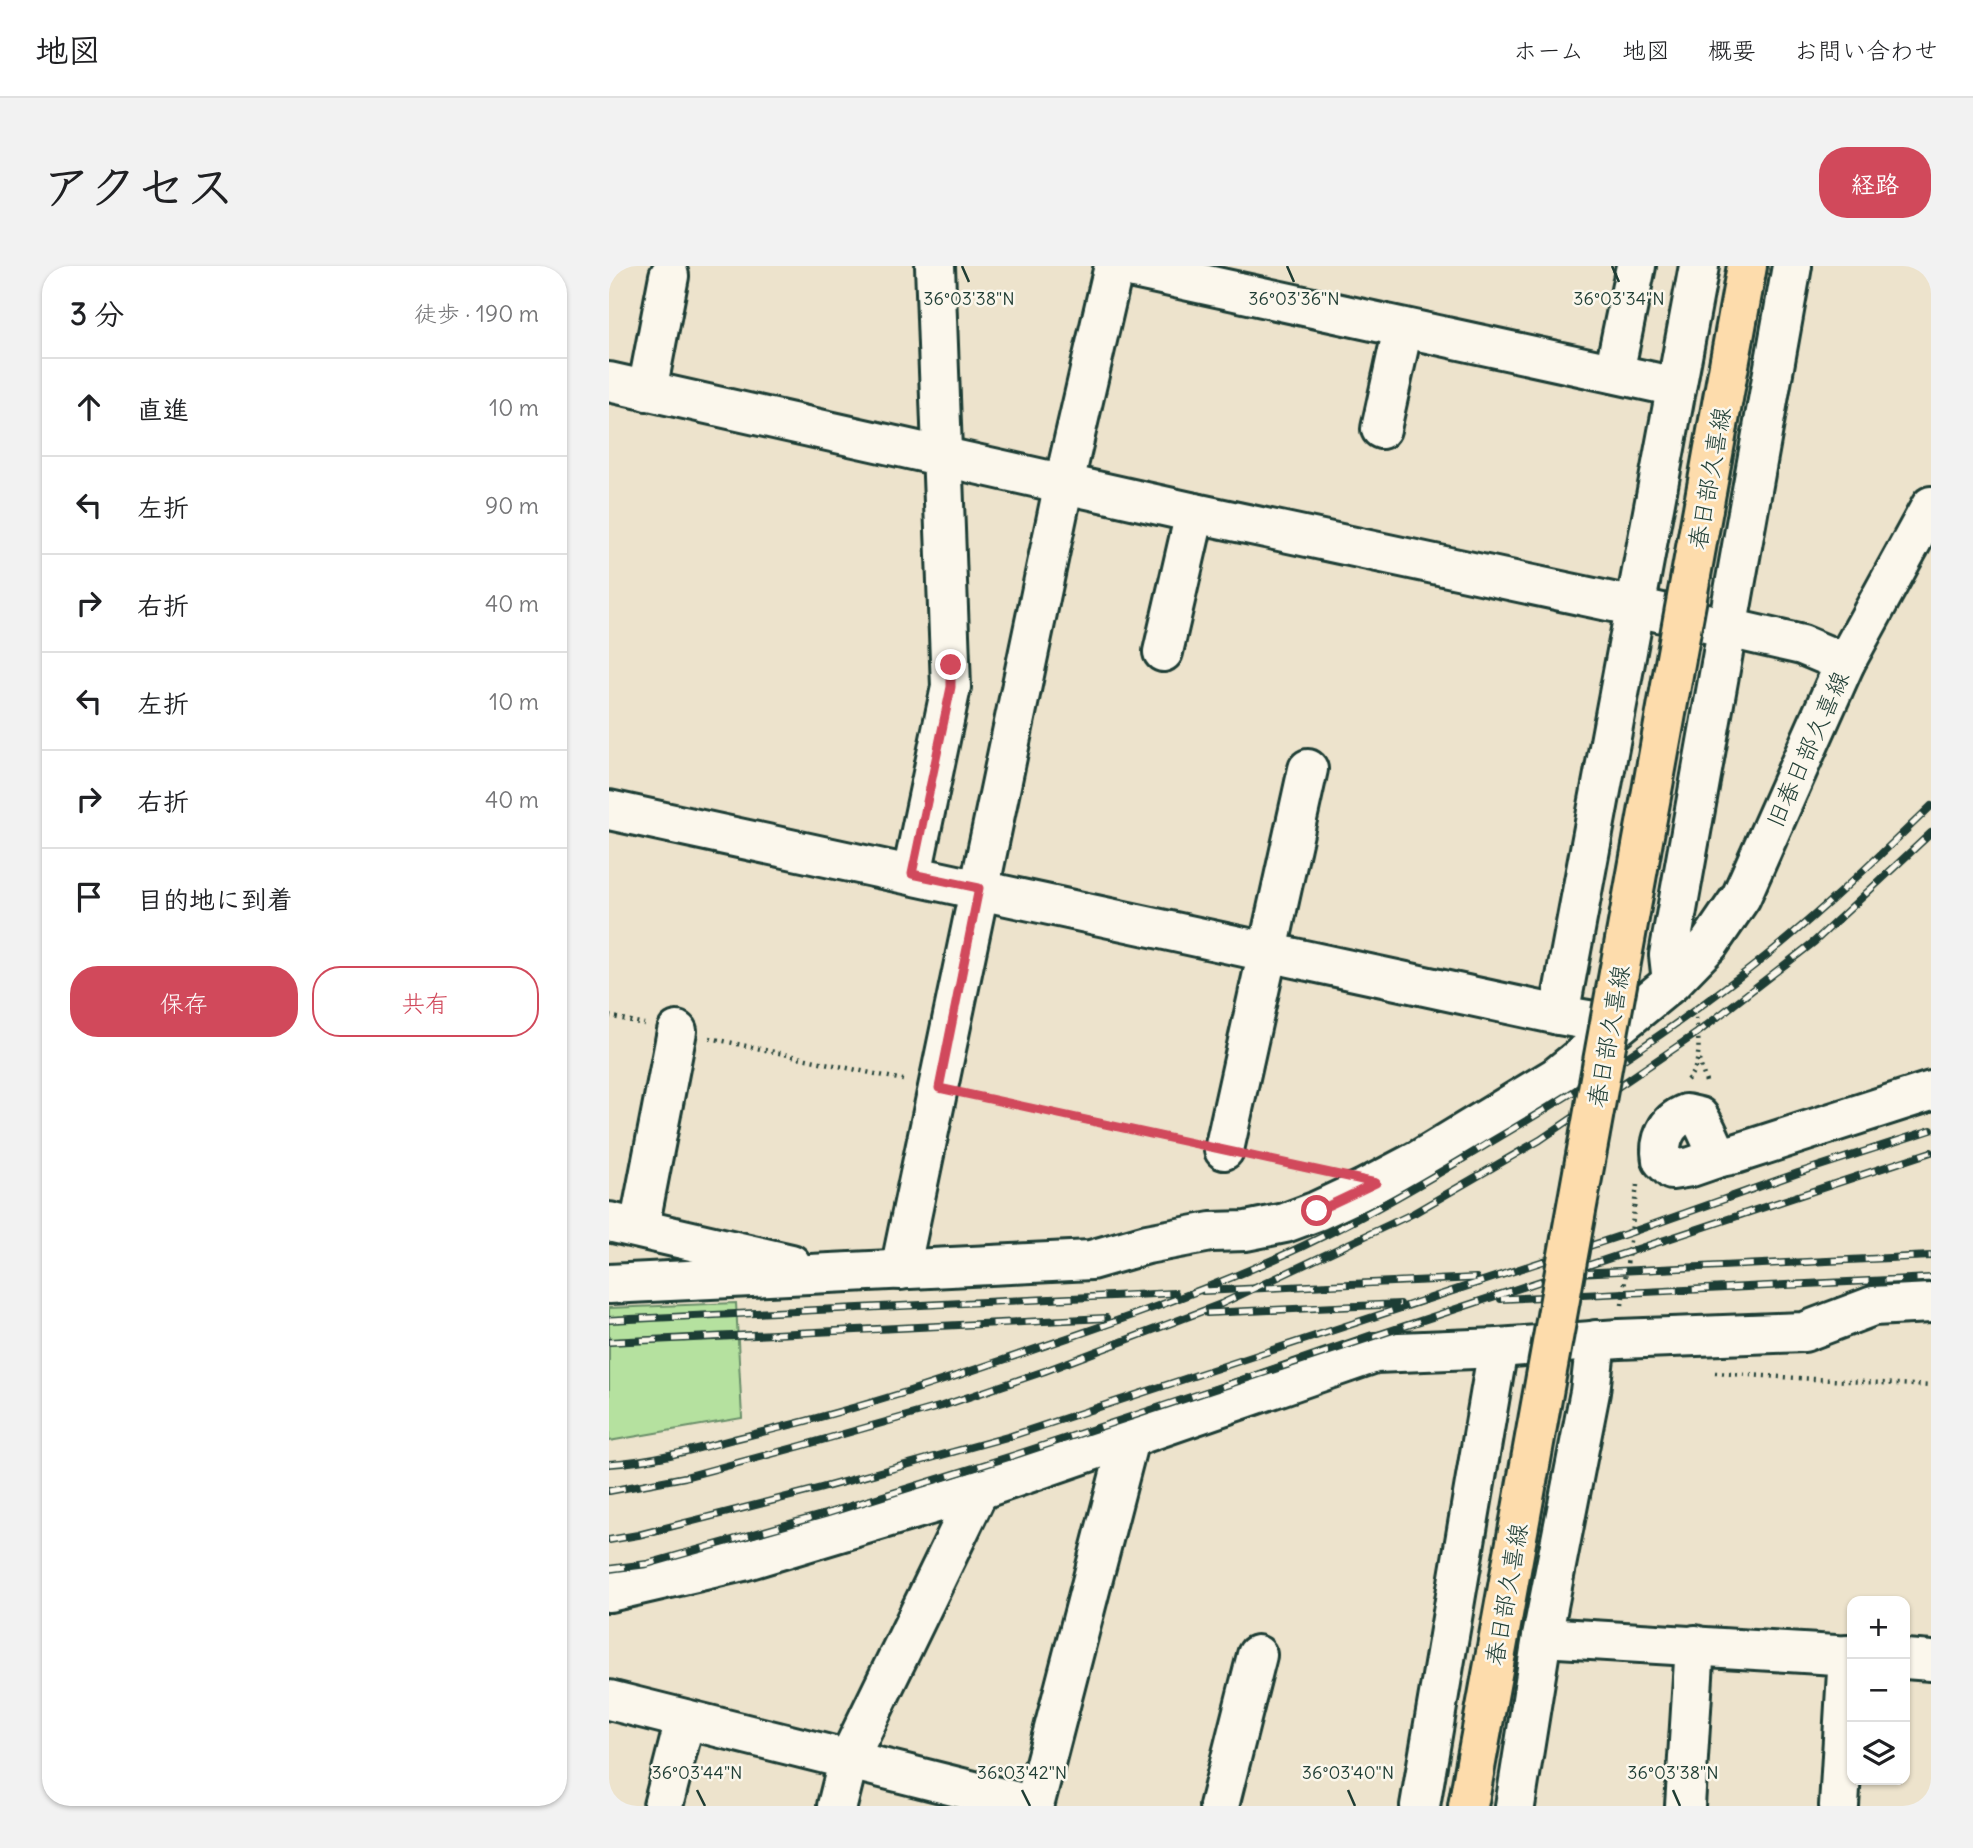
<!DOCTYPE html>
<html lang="ja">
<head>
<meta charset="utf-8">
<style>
	:root { --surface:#fff; --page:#f2f2f2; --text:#202124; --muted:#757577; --line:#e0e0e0; --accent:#d1495b }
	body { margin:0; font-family:Delius,"Klee One",sans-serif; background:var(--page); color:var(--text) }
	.controls { position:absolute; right:21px; bottom:21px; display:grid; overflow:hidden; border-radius:14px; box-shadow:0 2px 5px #0004 }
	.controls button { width:63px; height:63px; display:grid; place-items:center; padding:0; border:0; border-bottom:2px solid var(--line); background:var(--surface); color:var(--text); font:35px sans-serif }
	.stop { position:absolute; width:21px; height:21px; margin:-16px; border:5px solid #d1495b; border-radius:50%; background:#fff }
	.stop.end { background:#d1495b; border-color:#fff; box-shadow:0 2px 7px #0008 }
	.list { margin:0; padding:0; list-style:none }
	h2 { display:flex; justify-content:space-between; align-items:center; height:91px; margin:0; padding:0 28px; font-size:30px }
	h2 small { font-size:23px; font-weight:400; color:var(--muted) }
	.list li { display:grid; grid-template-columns:46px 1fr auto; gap:21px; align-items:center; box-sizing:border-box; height:98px; padding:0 28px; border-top:2px solid var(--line) }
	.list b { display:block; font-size:26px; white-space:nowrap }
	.list em { font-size:23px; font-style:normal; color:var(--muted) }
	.actions { display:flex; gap:14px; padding:21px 28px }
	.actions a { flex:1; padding:16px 0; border:2px solid var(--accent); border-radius:28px; text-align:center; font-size:24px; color:var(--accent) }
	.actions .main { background:var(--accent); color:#fff }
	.icon { flex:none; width:38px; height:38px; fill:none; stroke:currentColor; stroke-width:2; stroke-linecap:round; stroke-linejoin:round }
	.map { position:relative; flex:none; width:1322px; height:1540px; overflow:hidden; border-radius:28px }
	header { display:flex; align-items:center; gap:42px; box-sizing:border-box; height:98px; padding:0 35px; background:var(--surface); border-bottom:2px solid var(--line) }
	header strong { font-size:33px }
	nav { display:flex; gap:38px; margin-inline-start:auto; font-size:24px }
	.intro { display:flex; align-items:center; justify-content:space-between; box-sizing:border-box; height:168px; padding:0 42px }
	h1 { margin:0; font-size:49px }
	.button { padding:18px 32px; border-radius:28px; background:var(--accent); color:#fff; font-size:24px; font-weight:700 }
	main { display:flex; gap:42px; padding:0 42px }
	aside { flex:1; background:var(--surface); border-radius:28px; box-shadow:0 2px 5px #0004 }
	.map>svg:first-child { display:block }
</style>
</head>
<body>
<header>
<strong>地図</strong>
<nav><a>ホーム</a><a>地図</a><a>概要</a><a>お問い合わせ</a></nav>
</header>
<div class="intro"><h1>アクセス</h1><a class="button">経路</a></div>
<main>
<aside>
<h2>3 分<small>徒歩 · 190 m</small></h2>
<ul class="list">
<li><svg class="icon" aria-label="ahead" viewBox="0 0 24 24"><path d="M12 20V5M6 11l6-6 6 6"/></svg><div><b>直進</b></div><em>10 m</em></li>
<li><svg class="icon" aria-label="left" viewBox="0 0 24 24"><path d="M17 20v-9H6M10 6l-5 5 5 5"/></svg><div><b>左折</b></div><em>90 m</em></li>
<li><svg class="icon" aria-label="right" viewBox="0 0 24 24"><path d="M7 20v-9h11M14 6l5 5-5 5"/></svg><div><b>右折</b></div><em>40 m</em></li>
<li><svg class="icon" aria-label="left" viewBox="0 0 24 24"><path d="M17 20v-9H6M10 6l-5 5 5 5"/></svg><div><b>左折</b></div><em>10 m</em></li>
<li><svg class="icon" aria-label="right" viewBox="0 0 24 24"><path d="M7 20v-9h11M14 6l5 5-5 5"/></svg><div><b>右折</b></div><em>40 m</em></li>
<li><svg class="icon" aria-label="arrive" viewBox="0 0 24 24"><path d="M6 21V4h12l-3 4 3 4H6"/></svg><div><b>目的地に到着</b></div></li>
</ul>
<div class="actions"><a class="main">保存</a><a>共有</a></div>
</aside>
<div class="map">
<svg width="1322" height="1540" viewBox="0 0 1322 1540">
	<rect width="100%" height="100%" fill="#ede3cc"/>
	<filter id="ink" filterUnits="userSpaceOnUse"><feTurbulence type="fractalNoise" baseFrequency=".0143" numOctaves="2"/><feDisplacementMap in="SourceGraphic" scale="14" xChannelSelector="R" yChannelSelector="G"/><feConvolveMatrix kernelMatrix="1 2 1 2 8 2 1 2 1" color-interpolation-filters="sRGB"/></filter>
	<g filter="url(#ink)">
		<polygon fill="#b5e19f" stroke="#6a8f6a" stroke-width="2" points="127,1037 133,1152 0,1175 0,1042"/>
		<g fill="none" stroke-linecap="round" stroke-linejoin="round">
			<defs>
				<g id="minor">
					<polyline points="511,0 1067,121"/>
					<polyline points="1005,107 1027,0"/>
					<polyline points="0,116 586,247 1027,341 1193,379 1236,397"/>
					<polyline points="38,125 60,10"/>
					<polyline points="772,163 794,62"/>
					<polyline points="554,386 586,247"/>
					<polyline points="0,544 950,749 1008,759"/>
					<polyline points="303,608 342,421 326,0"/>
					<polyline points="1063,716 1060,689 1183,0"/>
					<polyline points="950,749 1090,0"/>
					<path d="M1077 848 1090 851C1099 864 1102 878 1111 891L1082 901 1063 904 1053 894C1049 874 1058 855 1077 848Z"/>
					<polyline points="615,884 699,503"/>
					<polyline points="1111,891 1126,888 1322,825"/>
					<polyline points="0,956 182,998"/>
					<polyline points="30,962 68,765"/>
					<polyline points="291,1004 455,217 505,0"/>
					<polyline points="0,1018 482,994 538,978 602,966 637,965 676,957 708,945 755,923 810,894 947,811 1063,716 1100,678 1132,631 1236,397 1322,240"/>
					<polyline points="370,1224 766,1087 889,1082 1010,1073 1195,1066 1264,1040 1322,1037"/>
					<polyline points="0,1326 134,1295 370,1224 240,1492 228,1540"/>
					<polyline points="933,1371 1243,1390"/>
					<polyline points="1296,1393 1322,1395"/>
					<polyline points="0,1434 425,1540"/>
					<polyline points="54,1540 76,1454"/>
					<polyline points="425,1540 520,1173"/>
					<polyline points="610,1540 648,1389"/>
					<polyline points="811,1540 889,1082"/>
					<polyline points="906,1540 933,1371 981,1126 987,1074"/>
					<polyline points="1076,1540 1086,1379"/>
					<polyline points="1230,1540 1239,1389"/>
				</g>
				<g id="major">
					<polyline points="1109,160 1138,0"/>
					<polyline points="859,1540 887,1387"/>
				</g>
			</defs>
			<use href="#minor" stroke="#1f3d34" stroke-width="44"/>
			<use href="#major" stroke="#1f3d34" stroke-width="44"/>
			<g stroke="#1f3d34" stroke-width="4.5" stroke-dasharray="2 5" stroke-linecap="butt">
				<polyline points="0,750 35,758"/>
				<polyline points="101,772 294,814"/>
				<polyline points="1090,794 1097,816"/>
				<path d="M1078 814C1096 795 1088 766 1086 743"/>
				<polyline points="361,829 582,877"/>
				<polyline points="648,891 712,905"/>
				<polyline points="1013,1039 1028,919"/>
				<polyline points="1106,1107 1322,1120"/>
			</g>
			<use href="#minor" stroke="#fbf7ec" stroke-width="38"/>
			<use href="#major" stroke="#fddcac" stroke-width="38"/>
			<defs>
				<g id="rail">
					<polyline points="968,1007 1322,990"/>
					<polyline points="594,1025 867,1012"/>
					<polyline points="892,1033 1322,1012"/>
					<polyline points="598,1047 791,1038"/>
					<polyline points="0,1054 566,1027"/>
					<polyline points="0,1076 497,1052"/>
					<path d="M0 1198C43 1195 84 1184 125 1173 201 1155 276 1134 350 1109 455 1073 567 1037 668 992 742 959 811 919 880 877 960 830 1039 780 1113 724 1188 669 1255 605 1322 540"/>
					<polyline points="0,1225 76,1211 192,1180 333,1140 436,1105 612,1038 805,947 931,874 1088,767 1205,676 1322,567"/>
					<polyline points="0,1274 29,1269 209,1223 402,1170 1023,966 1189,907 1322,864"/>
					<polyline points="0,1303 38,1298 216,1248 406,1189 1322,886"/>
				</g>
			</defs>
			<use href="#rail" stroke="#1f3d34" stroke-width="8"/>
			<use href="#rail" stroke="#fbf7ec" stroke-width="5" stroke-dasharray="16" stroke-linecap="butt"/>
			<defs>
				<polyline id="major-bridge" points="887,1387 1109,160"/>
			</defs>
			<use href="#major-bridge" stroke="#1f3d34" stroke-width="44" stroke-linecap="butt"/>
			<use href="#major-bridge" stroke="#fddcac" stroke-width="38"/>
		</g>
	</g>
	<g fill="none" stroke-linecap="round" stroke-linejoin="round" filter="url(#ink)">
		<polyline stroke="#d1495b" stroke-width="9" points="342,399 342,421 303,608 370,622 330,822 767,917 708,945"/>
	</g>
	<path fill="none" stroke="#1f3d34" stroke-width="2.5" d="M353 0 360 16M678 0 685 16M1003 0 1010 16M88 1524 96 1540M413 1524 421 1540M739 1524 746 1540M1064 1524 1071 1540"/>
	<g text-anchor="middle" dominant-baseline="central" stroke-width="5" stroke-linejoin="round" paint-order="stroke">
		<g font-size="24" fill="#1f3d34" stroke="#fbf7ec">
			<text transform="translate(1100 212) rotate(-80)">春日部久喜線</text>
			<text transform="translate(1198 483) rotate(-66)">旧春日部久喜線</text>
			<text transform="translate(999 770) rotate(-80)">春日部久喜線</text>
			<text transform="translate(897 1328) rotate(-80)">春日部久喜線</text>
		</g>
	</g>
	<g font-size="18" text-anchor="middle" fill="#1f3d34" stroke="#fbf7ec" stroke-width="5" stroke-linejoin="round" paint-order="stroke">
		<text x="1010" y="39">36°03'34"N</text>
		<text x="360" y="39">36°03'38"N</text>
		<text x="685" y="39">36°03'36"N</text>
		<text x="88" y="1513">36°03'44"N</text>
		<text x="413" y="1513">36°03'42"N</text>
		<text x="739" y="1513">36°03'40"N</text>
		<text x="1064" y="1513">36°03'38"N</text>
	</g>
</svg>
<div class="controls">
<button>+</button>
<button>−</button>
<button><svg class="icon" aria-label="layers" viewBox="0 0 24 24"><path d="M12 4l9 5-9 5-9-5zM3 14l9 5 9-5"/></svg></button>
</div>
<div class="stop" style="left:708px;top:945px"></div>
<div class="stop end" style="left:342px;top:399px"></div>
</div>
</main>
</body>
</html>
